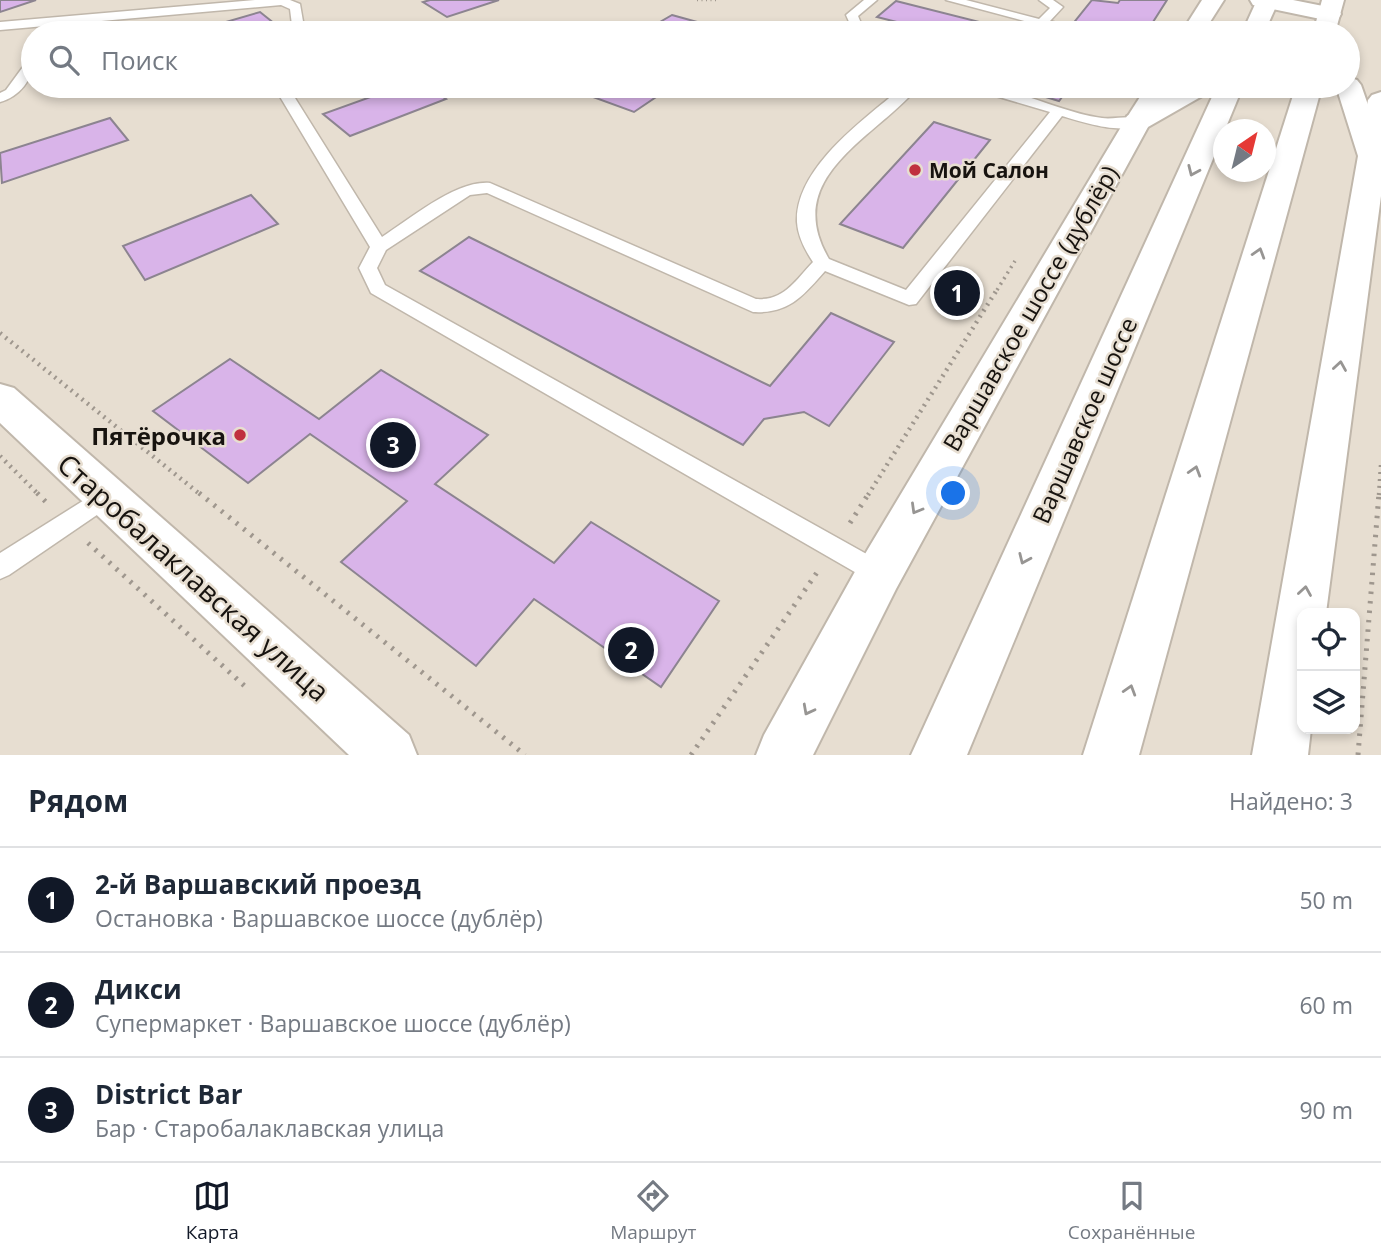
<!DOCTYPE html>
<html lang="ru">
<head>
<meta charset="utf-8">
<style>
	:root { --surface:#fff; --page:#f2f2f3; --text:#1f2937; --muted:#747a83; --line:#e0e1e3; --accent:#111827 }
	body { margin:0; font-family:"Open Sans",sans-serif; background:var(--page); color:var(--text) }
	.controls { position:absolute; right:21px; bottom:21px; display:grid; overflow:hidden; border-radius:14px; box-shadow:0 4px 10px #0003 }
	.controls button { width:63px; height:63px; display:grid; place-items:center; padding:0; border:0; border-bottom:2px solid var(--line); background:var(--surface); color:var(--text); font:35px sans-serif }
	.compass { position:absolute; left:1213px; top:119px; width:63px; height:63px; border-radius:50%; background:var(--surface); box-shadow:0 4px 10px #0003; rotate:35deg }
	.you { position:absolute; left:954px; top:494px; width:24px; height:24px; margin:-18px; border:5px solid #fff; border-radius:50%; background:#1a73e8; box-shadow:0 0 0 10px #1a73e833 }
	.badge { display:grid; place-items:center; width:46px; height:46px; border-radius:50%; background:var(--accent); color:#fff; font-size:23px; font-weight:700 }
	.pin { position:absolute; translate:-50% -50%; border:4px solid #fff; box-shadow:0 2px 7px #0006 }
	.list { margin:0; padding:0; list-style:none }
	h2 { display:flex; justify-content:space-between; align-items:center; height:91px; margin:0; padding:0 28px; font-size:30px }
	h2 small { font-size:23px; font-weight:400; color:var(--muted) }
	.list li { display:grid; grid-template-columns:46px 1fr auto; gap:21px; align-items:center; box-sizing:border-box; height:105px; padding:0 28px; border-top:2px solid var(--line) }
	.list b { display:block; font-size:26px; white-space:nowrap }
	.list p { margin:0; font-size:23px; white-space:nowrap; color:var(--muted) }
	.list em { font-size:23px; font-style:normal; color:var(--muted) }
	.icon { flex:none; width:38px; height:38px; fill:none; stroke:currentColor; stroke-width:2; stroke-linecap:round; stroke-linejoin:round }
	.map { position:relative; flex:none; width:1381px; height:755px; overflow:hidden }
	.search { position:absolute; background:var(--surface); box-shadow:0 4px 10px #0003; left:21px; right:21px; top:21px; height:77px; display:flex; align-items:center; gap:18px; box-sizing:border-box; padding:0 24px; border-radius:38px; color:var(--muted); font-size:26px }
	.sheet { height:406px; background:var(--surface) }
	nav { display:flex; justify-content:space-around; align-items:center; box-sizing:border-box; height:98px; border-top:2px solid var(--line); background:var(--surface); font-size:19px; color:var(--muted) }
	nav a { display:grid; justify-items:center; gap:4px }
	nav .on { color:var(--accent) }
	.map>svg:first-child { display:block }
</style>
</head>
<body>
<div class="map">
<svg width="1381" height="755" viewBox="0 0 1381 755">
	<rect width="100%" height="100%" fill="#e7ded1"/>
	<g fill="#d9b4e9" stroke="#8c8490" stroke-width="2">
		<polygon points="0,0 36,0 0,12"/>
		<polygon points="430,0 499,0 447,17 423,2"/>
		<polygon points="1092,0 1118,3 1120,0 1167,0 1146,33 1107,33 1072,25"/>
		<polygon points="896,1 1023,33 940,33 877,17"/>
		<polygon points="260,12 280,28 261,33 188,33"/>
		<polygon points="672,15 708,25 734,33 661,33 648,29"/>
		<polygon points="401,86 427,86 446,99 350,136 323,114"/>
		<polygon points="563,86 641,86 662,93 634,112"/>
		<polygon points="1010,86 1070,86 1059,101"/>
		<polygon points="110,118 128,140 2,183 0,153"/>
		<polygon points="934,122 990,140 903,248 840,224"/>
		<polygon points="251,195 278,224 145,280 123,246"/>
		<polygon points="469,237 770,386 831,313 894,342 829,426 804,412 764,419 743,445 420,271"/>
		<polygon points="230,359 319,419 381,370 488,435 435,484 554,563 591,522 719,601 661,687 534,599 476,666 341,562 407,501 310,434 248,483 153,411"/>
	</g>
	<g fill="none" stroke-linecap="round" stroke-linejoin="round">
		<defs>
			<g id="service">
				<polygon points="255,0 290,0 300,4 305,33 293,33 290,9 281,5 0,30 0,22"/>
				<polygon points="864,0 877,0 858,16 863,28 876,33 854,33 846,15"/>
				<polygon points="946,0 966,0 1039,19 1050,8 1039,0 1053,0 1063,7 1050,21 1090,33 1069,33"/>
				<path d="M33 59C34 79 19 97 0 102V93L6 90 28 60Z"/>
				<path d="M277 86H291L290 90 382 237C410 219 456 180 490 183L756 299C784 301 795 281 813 262 805 250 798 237 797 222 795 167 867 117 904 86H919C876 138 780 176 829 259L906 290 1050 112 972 89 970 86C1017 86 1057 112 1102 118 1116 120 1134 113 1144 122 1127 137 1082 122 1062 116L916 304 909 305 825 271C803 296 789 314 753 312L487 193 470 195 386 250 377 268 385 285 888 566 892 574 888 582 879 586 371 293 359 268 370 247 276 90Z"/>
				<polygon points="105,487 113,490 117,497 113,504 9,575 0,579 0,553"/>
			</g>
			<polygon id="minor" points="0,384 14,388 409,735 417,755 349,755 0,423"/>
			<g id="tertiary">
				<polygon points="1202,0 1224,0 1203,33 1181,33"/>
				<polygon points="1250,0 1293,0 1338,9 1341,14 1338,19 1330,21 1253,5"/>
				<polygon points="1147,86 1172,86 1147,128 1137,130 1127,128 1124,122"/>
				<polygon points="1381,92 1381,162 1372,165 1362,162 1358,156 1368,100 1372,95"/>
			</g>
			<g id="secondary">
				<polygon points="1348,77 1357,80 1361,85 1381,142 1381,196 1326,613 1302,613 1302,729 1311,729 1308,755 1252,755 1358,156 1336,86 1348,86"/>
				<polygon points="1184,86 1215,86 1211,91 1148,127 896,589 813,755 756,755 764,735 862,559 1124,122 1127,116"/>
			</g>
			<g id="primary">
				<polygon points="1257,0 1279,0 1264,33 1242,33"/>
				<polygon points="1322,0 1344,0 1335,33 1313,33"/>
				<polygon points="1217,86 1243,86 967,755 911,755"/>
				<polygon points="1296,86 1322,86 1139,755 1083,755"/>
			</g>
		</defs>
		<use href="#service" stroke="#c0b7ab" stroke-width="3"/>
		<use href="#minor" stroke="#c0b7ab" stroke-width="4"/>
		<use href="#tertiary" stroke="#c0b7ab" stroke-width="4"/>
		<use href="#secondary" stroke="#c0b7ab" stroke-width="4"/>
		<use href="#primary" stroke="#c0b7ab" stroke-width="4"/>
		<polyline stroke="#9f978e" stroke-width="2.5" stroke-dasharray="1 3.5" stroke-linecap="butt" points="697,0 718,0"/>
		<polyline stroke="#9f978e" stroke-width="3.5" stroke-dasharray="2 4.5" stroke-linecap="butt" points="997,290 1015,261"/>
		<g stroke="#9f978e" stroke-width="4.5" stroke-dasharray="2 5" stroke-linecap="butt">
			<polyline points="0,333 201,495"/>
			<polyline points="0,456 39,495"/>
			<polyline points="868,495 998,288"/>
			<polyline points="1379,495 1381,465"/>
		</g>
		<g stroke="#9f978e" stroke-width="5" stroke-dasharray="2.5 7" stroke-linecap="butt">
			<polyline points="37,493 46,502"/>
			<polyline points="199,493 525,755"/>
			<polyline points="850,523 869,493"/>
			<polyline points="88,543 249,690"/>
			<polyline points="691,755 818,571"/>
			<polyline points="1358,755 1379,493"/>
		</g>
		<use href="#service" fill="#fff" fill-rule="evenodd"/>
		<use href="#minor" fill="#fff" fill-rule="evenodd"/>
		<use href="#tertiary" fill="#fff" fill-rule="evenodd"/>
		<use href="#secondary" fill="#fff" fill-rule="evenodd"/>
		<use href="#primary" fill="#fff" fill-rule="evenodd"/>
	</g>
	<defs><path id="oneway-chevron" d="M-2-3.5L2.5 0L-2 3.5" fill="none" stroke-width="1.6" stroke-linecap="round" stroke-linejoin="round" transform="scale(1.75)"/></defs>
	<g stroke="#979593">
		<use href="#oneway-chevron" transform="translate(1193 171) rotate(114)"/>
		<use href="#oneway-chevron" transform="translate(1259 253) rotate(-73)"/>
		<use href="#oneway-chevron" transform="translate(1340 366) rotate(-81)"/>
		<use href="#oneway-chevron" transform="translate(1195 471) rotate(-73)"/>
		<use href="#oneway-chevron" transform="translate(916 509) rotate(120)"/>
		<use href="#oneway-chevron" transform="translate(1024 559) rotate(114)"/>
		<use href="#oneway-chevron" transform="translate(1305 591) rotate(-81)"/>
		<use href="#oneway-chevron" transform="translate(1130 690) rotate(-73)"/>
		<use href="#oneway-chevron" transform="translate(808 710) rotate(118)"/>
	</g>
	<g fill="#c0303f" stroke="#e7ded1" stroke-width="2.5">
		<circle cx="915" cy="170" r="7"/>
		<circle cx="240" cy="435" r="7"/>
	</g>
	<g text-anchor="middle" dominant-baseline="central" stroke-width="5" stroke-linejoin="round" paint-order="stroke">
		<g font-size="21" font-weight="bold" fill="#17130f" stroke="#e7ded1" text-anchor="start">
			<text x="929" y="170">Мой Салон</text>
		</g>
		<g font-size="24" fill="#17130f" stroke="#e7ded1">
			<text transform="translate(1030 308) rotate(-60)">Варшавское шоссе (дублёр)</text>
			<text transform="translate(1084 420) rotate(-66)">Варшавское шоссе</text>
		</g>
		<g font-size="24" font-weight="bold" fill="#17130f" stroke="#e7ded1" text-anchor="end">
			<text x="226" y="435">Пятёрочка</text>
		</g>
		<g font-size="28" fill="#17130f" stroke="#e7ded1">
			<text transform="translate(194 577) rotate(42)">Старобалаклавская улица</text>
		</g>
	</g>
</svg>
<div class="controls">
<button><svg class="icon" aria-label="locate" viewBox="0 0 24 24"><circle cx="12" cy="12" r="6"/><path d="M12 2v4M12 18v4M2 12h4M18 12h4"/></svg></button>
<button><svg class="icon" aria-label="layers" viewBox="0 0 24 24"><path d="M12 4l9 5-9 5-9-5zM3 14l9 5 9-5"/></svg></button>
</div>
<svg class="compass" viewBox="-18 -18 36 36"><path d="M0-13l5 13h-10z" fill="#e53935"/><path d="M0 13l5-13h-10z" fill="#747a83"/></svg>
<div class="you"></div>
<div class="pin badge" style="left:957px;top:293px">1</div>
<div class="pin badge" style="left:631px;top:650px">2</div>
<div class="pin badge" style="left:393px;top:445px">3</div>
<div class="search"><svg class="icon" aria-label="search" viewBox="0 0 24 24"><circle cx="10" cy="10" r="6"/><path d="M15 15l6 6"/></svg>Поиск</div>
</div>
<section class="sheet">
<h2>Рядом<small>Найдено: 3</small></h2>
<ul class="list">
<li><span class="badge">1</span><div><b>2-й Варшавский проезд</b><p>Остановка · Варшавское шоссе (дублёр)</p></div><em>50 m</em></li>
<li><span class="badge">2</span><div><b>Дикси</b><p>Супермаркет · Варшавское шоссе (дублёр)</p></div><em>60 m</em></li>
<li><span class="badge">3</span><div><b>District Bar</b><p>Бар · Старобалаклавская улица</p></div><em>90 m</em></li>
</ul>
</section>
<nav>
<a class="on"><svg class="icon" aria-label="map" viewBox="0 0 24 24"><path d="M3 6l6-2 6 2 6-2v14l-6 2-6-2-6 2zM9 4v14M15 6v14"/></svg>Карта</a>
<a><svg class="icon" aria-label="directions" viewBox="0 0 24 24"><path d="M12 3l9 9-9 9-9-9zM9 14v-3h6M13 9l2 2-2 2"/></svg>Маршрут</a>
<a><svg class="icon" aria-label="saved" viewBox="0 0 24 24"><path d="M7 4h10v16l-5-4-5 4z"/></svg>Сохранённые</a>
</nav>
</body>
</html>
